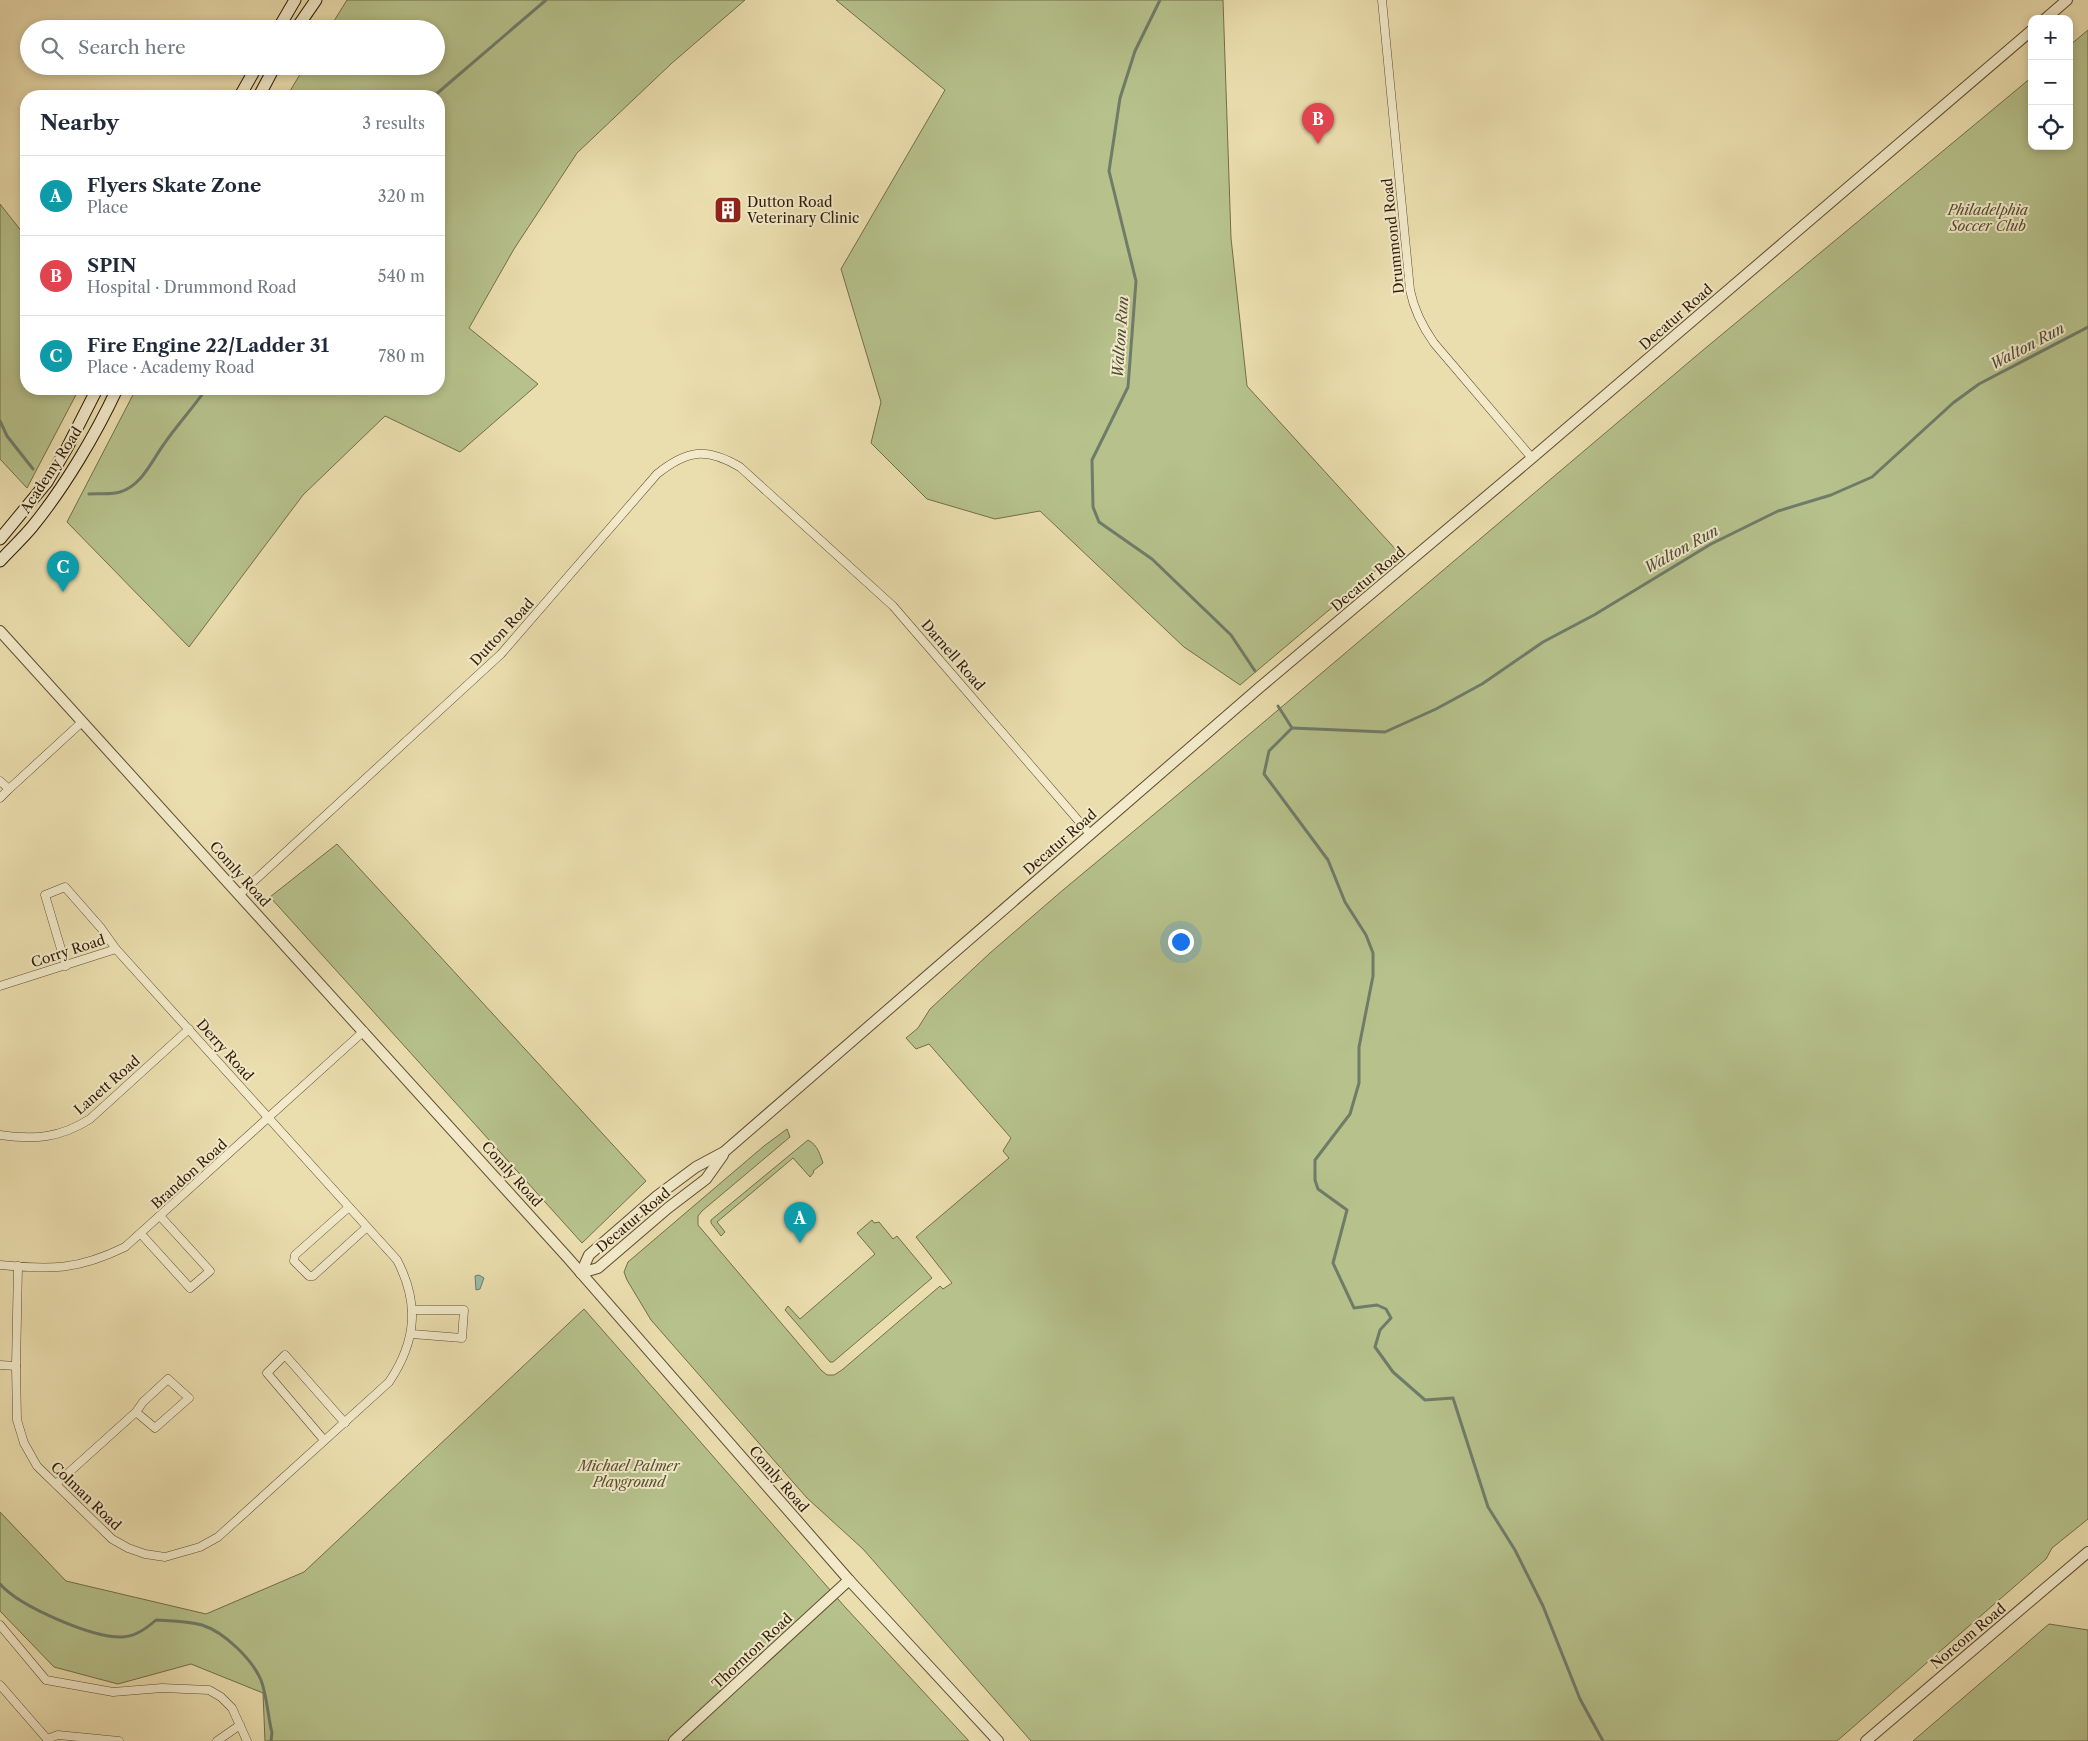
<!DOCTYPE html>
<html lang="en">
<head>
<meta charset="utf-8">
<style>
	:root { --surface:#fff; --page:#f6f6f7; --text:#1f2937; --muted:#747a83; --line:#e0e1e3; --accent:#8f2418 }
	body { margin:0; font-family:"Libre Caslon Text",serif; background:var(--page); color:var(--text) }
	.controls { position:absolute; right:15px; top:15px; display:grid; overflow:hidden; border-radius:10px; box-shadow:0 2px 8px #0003 }
	.controls button { width:45px; height:45px; display:grid; place-items:center; padding:0; border:0; border-bottom:1px solid var(--line); background:var(--surface); color:var(--text); font:25px sans-serif }
	.you { position:absolute; left:1180px; top:941px; width:18px; height:18px; margin:-12px; border:4px solid #fff; border-radius:50%; background:#1a73e8; box-shadow:0 0 0 8px #1a73e833 }
	.badge { display:grid; place-items:center; width:32px; height:32px; border-radius:50%; background:var(--accent); color:#fff; font-size:16px; font-weight:700 }
	.pin { position:absolute; translate:-50% -41px; filter:drop-shadow(0 1px 2px #0008) }
	.pin::after { content:''; position:absolute; top:26px; width:18px; height:15px; background:inherit; clip-path:polygon(0 0,100% 0,50% 100%) }
	.list { margin:0; padding:0; list-style:none }
	h2 { display:flex; justify-content:space-between; align-items:center; height:65px; margin:0; padding:0 20px; font-size:21px }
	h2 small { font-size:16px; font-weight:400; color:var(--muted) }
	.list li { display:grid; grid-template-columns:32px 1fr auto; gap:15px; align-items:center; box-sizing:border-box; height:80px; padding:0 20px; border-top:1px solid var(--line) }
	.list b { display:block; font-size:19px; white-space:nowrap }
	.list p { margin:0; font-size:16px; white-space:nowrap; color:var(--muted) }
	.list em { font-size:16px; font-style:normal; color:var(--muted) }
	.icon { flex:none; width:28px; height:28px; fill:none; stroke:currentColor; stroke-width:2; stroke-linecap:round; stroke-linejoin:round }
	.map { position:relative; flex:none; width:2088px; height:1741px; overflow:hidden }
	.search { position:absolute; background:var(--surface); box-shadow:0 2px 8px #0003; left:20px; top:20px; width:425px; height:55px; display:flex; align-items:center; gap:12px; box-sizing:border-box; padding:0 18px; border-radius:28px; color:var(--muted); font-size:19px }
	.panel { position:absolute; background:var(--surface); box-shadow:0 2px 8px #0003; left:20px; top:90px; width:425px; height:305px; border-radius:20px }
	.map>svg:first-child { display:block }
</style>
</head>
<body>
<div class="map">
<svg width="2088" height="1741" viewBox="0 0 2088 1741">
	<rect width="100%" height="100%" fill="#ebdeae"/>
	<filter id="stains"><feTurbulence type="fractalNoise" baseFrequency=".004" numOctaves="4"/><feColorMatrix values="0 0 0 0 .2 0 0 0 0 .09 0 0 0 0 .02 0 0 0 .5 -.17"/></filter>
	<radialGradient id="worn" r=".72"><stop offset=".6" stop-color="#630" stop-opacity="0"/><stop offset="1" stop-color="#630" stop-opacity=".3"/></radialGradient>
	<g fill="#b6c18b" stroke="#746e49">
		<polygon points="347,0 745,0 672,63 577,153 514,249 469,328 538,384 460,452 385,416 303,495 189,647 67,522 136,389 439,389 439,96 287,96 305,66 436,66 436,29 329,29"/>
		<polygon points="836,0 1223,0 1231,238 1247,386 1398,552 1240,685 1184,647 1040,511 995,519 927,499 871,443 881,402 841,269 945,90"/>
		<polygon points="2088,30 2088,1519 2052,1548 2046,1559 1837,1741 1031,1741 863,1549 807,1498 651,1320 627,1280 624,1272 628,1262 764,1146 787,1129 790,1137 702,1211 698,1216 698,1225 821,1370 827,1375 834,1375 842,1370 940,1286 943,1289 952,1283 916,1237 1009,1158 1003,1151 1011,1138 929,1044 916,1049 906,1038 918,1028 930,1009 990,953 1063,890 1206,771 1702,351 2032,77 2032,146 2069,146 2069,46"/>
		<polygon points="0,204 26,237 26,389 79,389 27,488 0,459"/>
		<polygon points="337,844 646,1181 582,1243 270,897"/>
		<path d="M808 1140C818 1145 820 1155 823 1163L813 1171 814 1172 810 1177 793 1158 717 1222 725 1232 721 1236 711 1223V1220Z"/>
		<polygon points="872,1220 874,1223 879,1222 893,1239 897,1236 932,1278 833,1362 830,1362 785,1310 788,1306 800,1319 875,1254 857,1233"/>
		<polygon points="584,1309 845,1607 969,1741 265,1741 263,1693 191,1664 118,1684 54,1667 0,1611 0,1512 66,1581 206,1614 304,1572"/>
		<polygon points="2049,1624 2088,1630 2088,1741 1913,1741"/>
	</g>
	<polygon fill="#98bcaa" stroke="#6f7c69" points="479,1275 484,1278 480,1289 476,1290 475,1276"/>
	<g fill="none" stroke-linecap="round" stroke-linejoin="round">
		<g stroke="#6f7c69" stroke-width="3">
			<polyline points="1160,0 1135,51 1120,98 1109,171 1136,281 1128,387 1092,460 1093,507 1099,522 1152,559 1231,635 1255,671"/>
			<polyline points="434,96 546,0"/>
			<polyline points="0,421 7,436 33,469"/>
			<path d="M89 494C99 493 111 495 120 492 142 485 151 462 164 444 177 425 193 408 206 389"/>
			<polyline points="1278,706 1292,728"/>
			<polyline points="1292,728 1269,751 1264,774 1328,860 1345,902 1366,935 1373,953 1373,976 1359,1047 1359,1083 1350,1114 1315,1160 1315,1180 1318,1189 1347,1210 1333,1263 1354,1308 1377,1305 1386,1309 1391,1318 1380,1330 1375,1347 1393,1372 1425,1400 1453,1398 1488,1507 1515,1550 1543,1606 1580,1699 1603,1741"/>
			<polyline points="1292,728 1385,732 1436,709 1482,684 1543,642 1594,615 1711,544 1778,511 1831,495 1872,477 1953,403 1979,384 2088,327"/>
			<path d="M0 1584C19 1606 92 1638 122 1637 134 1637 147 1628 156 1620 171 1621 187 1621 202 1625 224 1632 252 1659 261 1680 267 1696 268 1717 272 1733L271 1741"/>
		</g>
		<defs>
			<g id="minor">
				<path d="M1382 0 1410 290C1414 310 1422 326 1434 343L1532 458"/>
				<polyline points="0,781 9,789 0,798"/>
				<polyline points="9,789 82,722"/>
				<path d="M240 894 501 654 657 474C687 450 706 447 740 467L893 606 1090 834"/>
				<polyline points="0,986 116,949"/>
				<path d="M0 1135C35 1140 60 1138 90 1119L189 1029"/>
				<polyline points="349,1207 295,1255 294,1261 309,1276 313,1276 367,1227"/>
				<polyline points="141,1234 190,1288 210,1271 160,1216"/>
				<path d="M0 1265C51 1270 78 1270 125 1247L364 1031"/>
				<path d="M18 1266 16 1366 17 1420 24 1443 37 1466 112 1539 128 1548 145 1554 165 1557 200 1547 218 1537 389 1382C416 1342 420 1304 397 1260L116 949 101 928 65 887 45 895 66 966"/>
				<polyline points="412,1310 464,1310 462,1338 412,1334"/>
				<polyline points="0,1365 16,1366"/>
				<polygon points="168,1379 189,1398 155,1428 136,1412 143,1402"/>
				<polyline points="324,1440 267,1373 285,1355 345,1423"/>
				<polyline points="56,1484 136,1412"/>
				<polyline points="0,1625 46,1680 113,1692 162,1688 209,1690 221,1697 232,1708 247,1741"/>
				<polyline points="0,1685 47,1739 58,1735 119,1741"/>
				<polyline points="217,1741 240,1725"/>
			</g>
			<g id="tertiary">
				<polyline points="2045,19 2067,0"/>
				<polyline points="0,631 568,1258 849,1580 998,1741"/>
				<polyline points="581,1273 589,1255 657,1196 696,1167 724,1152 1259,688 1532,458 2032,30"/>
				<polyline points="581,1273 598,1268 668,1208 706,1179 723,1155"/>
				<polyline points="674,1741 849,1580"/>
				<polyline points="1866,1741 2088,1552"/>
			</g>
			<g id="secondary">
				<polyline points="278,29 295,0"/>
				<polyline points="296,29 316,0"/>
				<polyline points="240,96 257,66"/>
				<polyline points="259,96 275,66"/>
				<polyline points="0,539 47,482 67,448 97,389"/>
				<path d="M0 561C11 549 22 539 32 527 64 488 96 434 117 389"/>
			</g>
		</defs>
		<use href="#minor" stroke="#604c31" stroke-width="9"/>
		<use href="#tertiary" stroke="#604c31" stroke-width="12"/>
		<use href="#secondary" stroke="#311b07" stroke-width="13"/>
		<use href="#minor" stroke="#f2eaca" stroke-width="8"/>
		<use href="#tertiary" stroke="#f2eaca" stroke-width="10"/>
		<use href="#secondary" stroke="#f2eaca" stroke-width="11"/>
	</g>
	<defs>
		<symbol id="building-square" viewBox="-11 -11 22 22"><rect x="-9" y="-9" width="18" height="18" rx="4" fill="#8f2418" stroke="#f2eaca"/><path d="M-4-6H4V6H1V3H-1V6H-4ZM-2.5-4.3h1.7v1.8h-1.7ZM.8-4.3h1.7v1.8H.8ZM-2.5-1h1.7V.8h-1.7ZM.8-1h1.7V.8H.8Z" fill="#fff"/></symbol>
	</defs>
	<g fill-rule="evenodd">
		<use href="#building-square" x="712" y="194" width="32" height="32"/>
	</g>
	<g text-anchor="middle" dominant-baseline="central" stroke-width="4" stroke-linejoin="round" paint-order="stroke">
		<g font-size="14" fill="#311b07" stroke="#f2eaca" text-anchor="start">
			<text x="747" y="202">Dutton Road<tspan x="747" dy="16">Veterinary Clinic</tspan></text>
		</g>
		<g font-size="14" font-style="italic" fill="#594d2f" stroke="#f2eaca">
			<text x="1988" y="210">Philadelphia<tspan x="1988" dy="16">Soccer Club</tspan></text>
			<text x="629" y="1466">Michael Palmer<tspan x="629" dy="16">Playground</tspan></text>
		</g>
		<g font-size="14" fill="#311b07" stroke="#f2eaca">
			<text transform="translate(1393 236) rotate(-96)">Drummond Road</text>
			<text transform="translate(1676 317) rotate(-41)">Decatur Road</text>
			<text transform="translate(51 470) rotate(-57)">Academy Road</text>
			<text transform="translate(1368 579) rotate(-40)">Decatur Road</text>
			<text transform="translate(502 632) rotate(-47)">Dutton Road</text>
			<text transform="translate(953 655) rotate(49)">Darnell Road</text>
			<text transform="translate(1060 842) rotate(-41)">Decatur Road</text>
			<text transform="translate(240 874) rotate(48)">Comly Road</text>
			<text transform="translate(68 951) rotate(-18)">Corry Road</text>
			<text transform="translate(225 1050) rotate(48)">Derry Road</text>
			<text transform="translate(107 1085) rotate(-41)">Lanett Road</text>
			<text transform="translate(189 1174) rotate(-42)">Brandon Road</text>
			<text transform="translate(512 1174) rotate(48)">Comly Road</text>
			<text transform="translate(633 1220) rotate(-40)">Decatur Road</text>
			<text transform="translate(779 1479) rotate(49)">Comly Road</text>
			<text transform="translate(86 1496) rotate(44)">Colman Road</text>
			<text transform="translate(1968 1636) rotate(-40)">Norcom Road</text>
			<text transform="translate(752 1651) rotate(-43)">Thornton Road</text>
		</g>
		<g font-size="15" font-style="italic" fill="#504b38" stroke="#f2eaca">
			<text transform="translate(1120 337) rotate(-86)">Walton Run</text>
			<text transform="translate(2027 346) rotate(-28)">Walton Run</text>
			<text transform="translate(1681 549) rotate(-29)">Walton Run</text>
		</g>
	</g>
	<rect width="100%" height="100%" filter="url(#stains)"/>
	<rect width="100%" height="100%" fill="url(#worn)"/>
</svg>
<div class="controls">
<button>+</button>
<button>−</button>
<button><svg class="icon" aria-label="locate" viewBox="0 0 24 24"><circle cx="12" cy="12" r="6"/><path d="M12 2v4M12 18v4M2 12h4M18 12h4"/></svg></button>
</div>
<div class="you"></div>
<div class="pin badge" style="left:800px;top:1243px;background:#0f9aa8">A</div>
<div class="pin badge" style="left:1318px;top:144px;background:#e0444e">B</div>
<div class="pin badge" style="left:63px;top:592px;background:#0f9aa8">C</div>
<div class="search"><svg class="icon" aria-label="search" viewBox="0 0 24 24"><circle cx="10" cy="10" r="6"/><path d="M15 15l6 6"/></svg>Search here</div>
<section class="panel">
<h2>Nearby<small>3 results</small></h2>
<ul class="list">
<li><span class="badge" style="background:#0f9aa8">A</span><div><b>Flyers Skate Zone</b><p>Place</p></div><em>320 m</em></li>
<li><span class="badge" style="background:#e0444e">B</span><div><b>SPIN</b><p>Hospital · Drummond Road</p></div><em>540 m</em></li>
<li><span class="badge" style="background:#0f9aa8">C</span><div><b>Fire Engine 22/Ladder 31</b><p>Place · Academy Road</p></div><em>780 m</em></li>
</ul>
</section>
</div>
</body>
</html>
